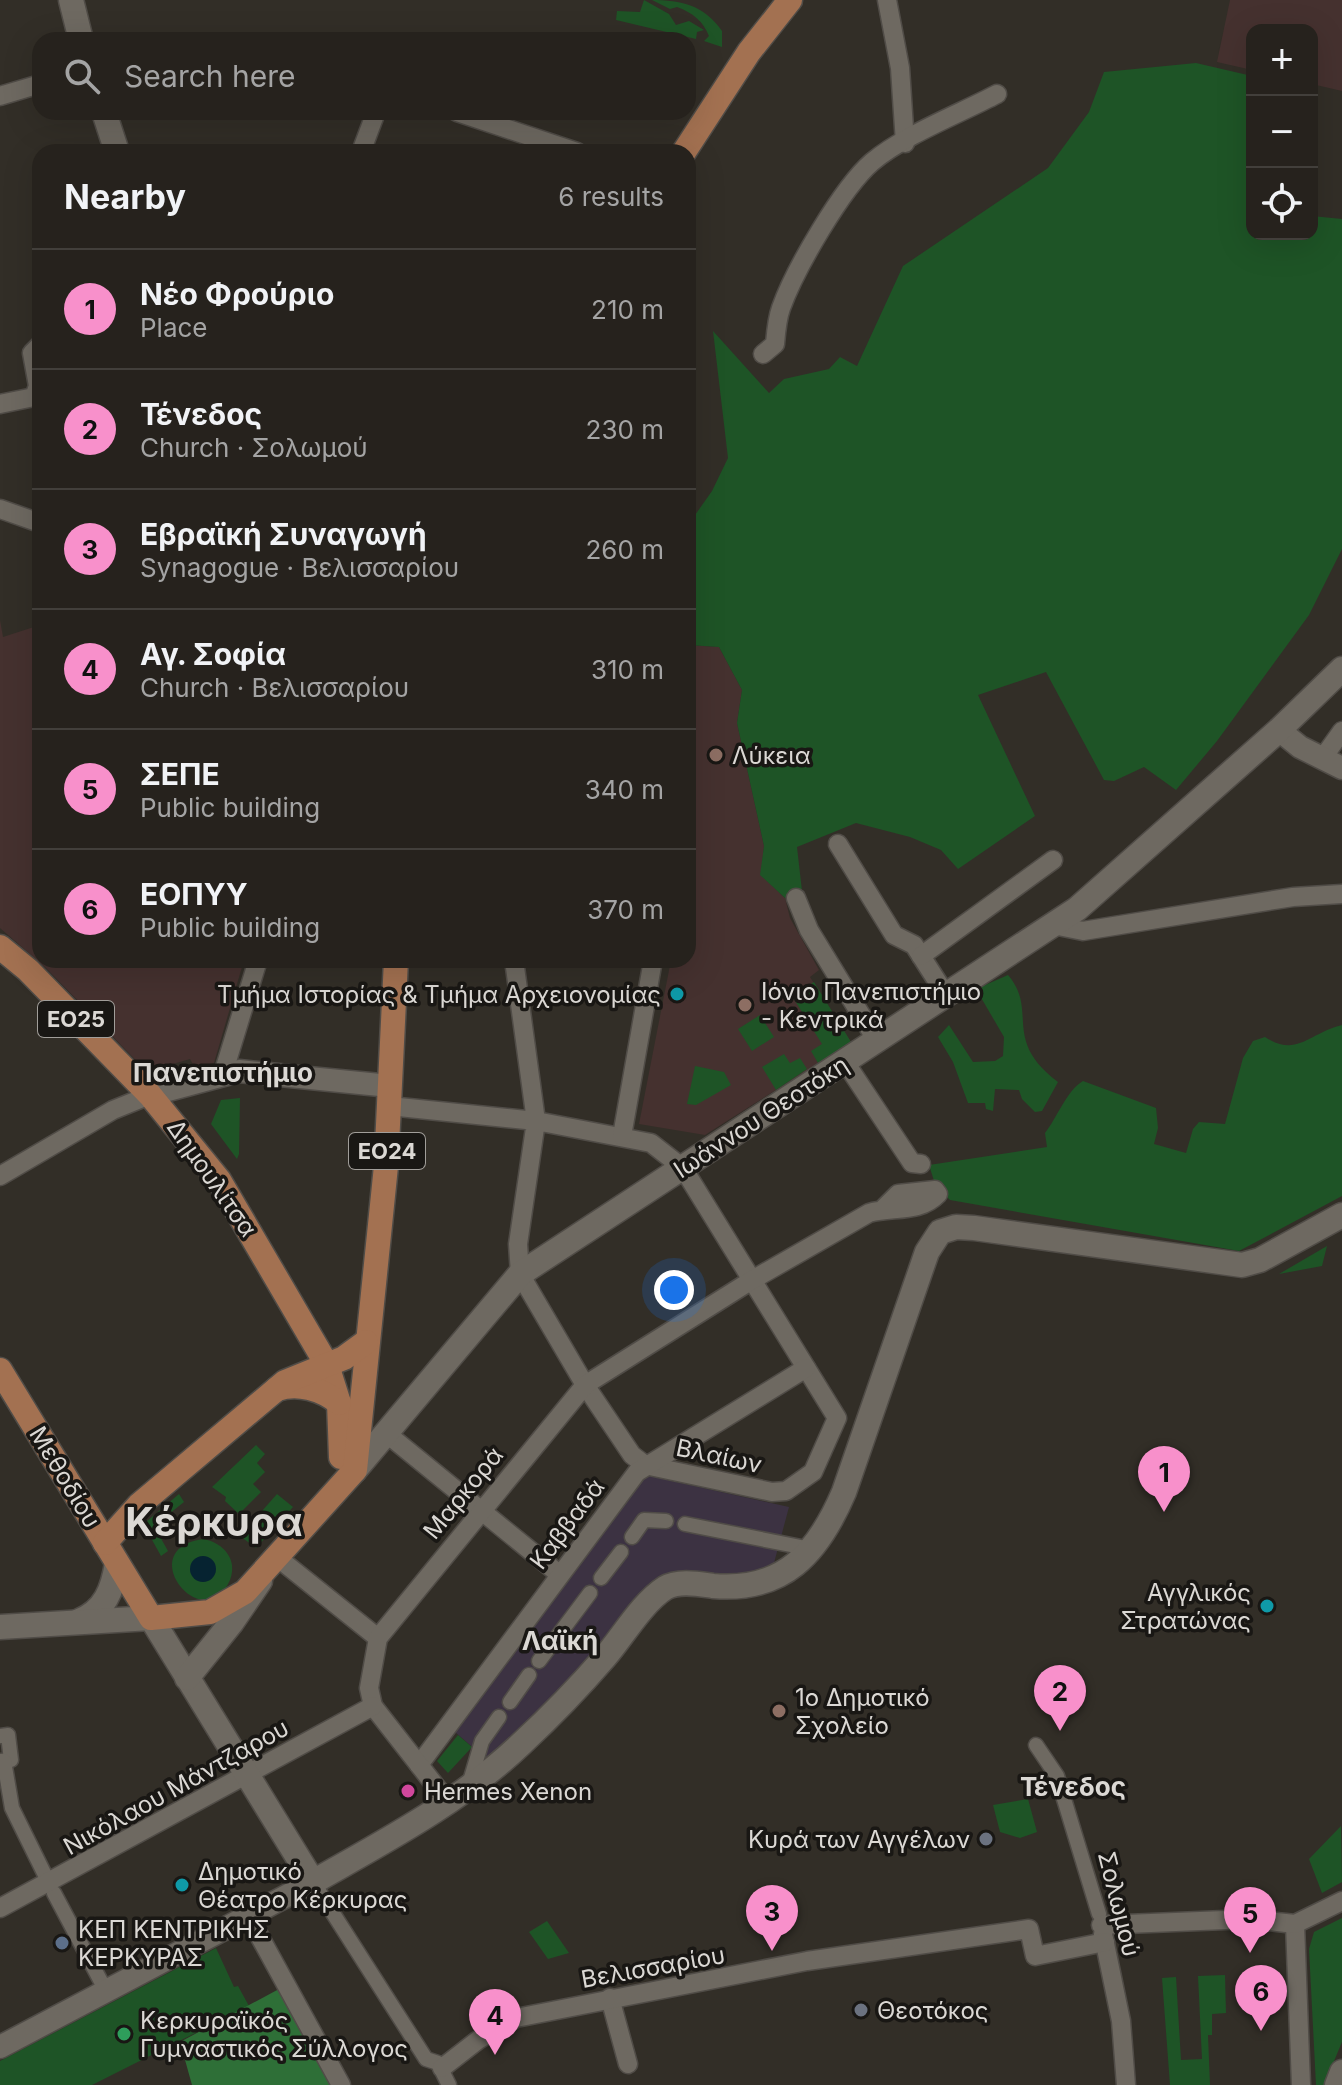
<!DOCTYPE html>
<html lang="en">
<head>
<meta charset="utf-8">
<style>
	:root { --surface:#26221d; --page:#2e2a26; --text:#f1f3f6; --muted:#a4a4a4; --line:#423f3b; --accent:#f890cb }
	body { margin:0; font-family:Inter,sans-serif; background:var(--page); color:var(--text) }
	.controls { position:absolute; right:24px; top:24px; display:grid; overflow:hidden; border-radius:16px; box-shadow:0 8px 32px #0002 }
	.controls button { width:72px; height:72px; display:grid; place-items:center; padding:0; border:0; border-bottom:2px solid var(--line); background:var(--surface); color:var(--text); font:40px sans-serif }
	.you { position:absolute; left:674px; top:1290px; width:28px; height:28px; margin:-20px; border:6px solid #fff; border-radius:50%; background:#1a73e8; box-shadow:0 0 0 12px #1a73e833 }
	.badge { display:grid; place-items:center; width:52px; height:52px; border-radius:50%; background:var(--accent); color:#111; font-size:26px; font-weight:700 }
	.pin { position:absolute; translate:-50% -66px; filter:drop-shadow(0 2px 4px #0008) }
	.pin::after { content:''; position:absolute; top:42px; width:28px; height:24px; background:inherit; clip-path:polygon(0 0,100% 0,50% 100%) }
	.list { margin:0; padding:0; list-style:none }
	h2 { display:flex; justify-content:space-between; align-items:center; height:104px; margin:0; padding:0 32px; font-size:34px }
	h2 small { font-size:26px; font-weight:400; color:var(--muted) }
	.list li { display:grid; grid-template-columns:52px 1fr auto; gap:24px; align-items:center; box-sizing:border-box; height:120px; padding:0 32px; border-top:2px solid var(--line) }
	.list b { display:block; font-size:30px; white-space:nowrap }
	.list p { margin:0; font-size:26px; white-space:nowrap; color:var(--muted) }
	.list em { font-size:26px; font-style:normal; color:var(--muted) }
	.icon { flex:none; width:44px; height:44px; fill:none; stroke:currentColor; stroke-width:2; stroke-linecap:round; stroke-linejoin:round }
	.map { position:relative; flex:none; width:1342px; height:2085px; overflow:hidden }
	.search { position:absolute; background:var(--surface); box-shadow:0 8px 32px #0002; left:32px; top:32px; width:664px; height:88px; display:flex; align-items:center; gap:20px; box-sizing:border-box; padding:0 28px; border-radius:24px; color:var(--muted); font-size:30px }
	.panel { position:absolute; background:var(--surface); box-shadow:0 8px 32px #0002; left:32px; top:144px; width:664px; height:824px; border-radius:24px }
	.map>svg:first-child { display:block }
</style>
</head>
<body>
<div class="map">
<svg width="1342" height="2085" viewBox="0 0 1342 2085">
	<rect width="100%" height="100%" fill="#322e27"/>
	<polygon fill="#3c3242" points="640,1474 789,1507 774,1563 750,1576 696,1575 598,1651 491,1763 455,1732"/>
	<g fill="#45312f">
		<polygon points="1230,0 1342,0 1342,91 1312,84 1312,30 1252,30 1252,70 1217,62"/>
		<polygon points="0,620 3,637 40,625 40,960 244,960 214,1063 195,1068 190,1059 173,1064 172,1075 157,1082 45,967 0,928"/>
		<polygon points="688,645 719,647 742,690 737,723 764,846 761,875 785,898 790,918 819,970 810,977 851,1042 705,1135 639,1124 671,960 688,960"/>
	</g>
	<g fill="#1e5426">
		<polygon points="644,0 669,14 676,25 689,21 704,30 697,32 696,39 616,20 617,11 640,12"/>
		<path d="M652 0C681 0 704 5 722 31V47L704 41 709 36C703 21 693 13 677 7L670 9Z"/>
		<polygon points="1196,63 1252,76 1252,234 1312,234 1312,216 1342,219 1342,549 1309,615 1217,741 1176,790 1144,767 1114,781 1104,780 1046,672 978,695 1035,816 958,869 941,850 910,837 856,823 797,847 802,891 785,898 760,875 764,846 737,723 742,690 719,647 688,645 688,525 712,491 728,458 713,331 769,393 784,379 829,369 840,357 857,366 903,266 1048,168 1089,112 1104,72"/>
		<path d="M1008 975C1039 1011 1001 1039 1058 1082L1042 1111 1035 1112 1022 1099 1019 1090 995 1089 993 1111 986 1109 985 1103H968L953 1062 938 1037 949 1025 973 1062 995 1061 1003 1056 1004 1037 976 989Z"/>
		<polygon points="814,982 851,1042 818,1063 811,1051 822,1044 792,996"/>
		<polygon points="760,1015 774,1037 752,1051 738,1029"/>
		<path d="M1342 1025V1196L1239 1251 950 1200 935 1184 929 1165 1047 1147 1045 1133C1057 1118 1067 1090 1083 1081L1156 1108 1158 1128 1154 1144 1186 1153 1193 1129 1199 1122 1225 1124 1243 1058 1253 1041 1265 1037C1297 1058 1309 1033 1342 1025Z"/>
		<polygon points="784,1054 790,1063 800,1058 807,1069 776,1090 762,1067"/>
		<polygon points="695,1066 724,1072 731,1085 696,1105 687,1104"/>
		<polygon points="240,1098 239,1154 237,1159 211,1124 221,1100"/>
		<polygon points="1327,1246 1322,1266 1279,1274"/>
		<polygon points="256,1445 265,1454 257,1463 265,1472 253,1484 261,1492 239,1514 225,1501 226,1497 212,1487"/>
		<polygon points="179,1494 184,1502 154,1526 168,1551 161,1556 146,1529 146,1522"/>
		<polygon points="277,1494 293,1507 256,1548 240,1536"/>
		<path d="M204 1539C223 1543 238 1559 230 1580 204 1640 130 1548 204 1539Z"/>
		<polygon points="458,1735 472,1747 448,1773 437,1761"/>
		<polygon points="1028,1799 1037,1832 1020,1838 1000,1832 993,1805"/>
		<polygon points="1341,1826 1342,1882 1322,1893 1309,1859"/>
		<polygon points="1342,1918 1342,2042 1324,2085 1316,2085 1309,1949 1314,1932"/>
		<polygon points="547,1921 569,1953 548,1959 529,1932"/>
		<polygon points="216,1948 234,1987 238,1986 249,2006 92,2085 0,2085 0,2061"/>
		<polygon points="1225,1975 1226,2013 1212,2014 1212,2035 1208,2035 1210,2085 1170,2085 1162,1978 1176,1977 1181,2060 1202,2059 1198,1976"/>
	</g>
	<polygon fill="#2e6f37" points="279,1989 330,2085 192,2085 180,2042"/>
	<circle fill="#062331" cx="203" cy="1569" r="13"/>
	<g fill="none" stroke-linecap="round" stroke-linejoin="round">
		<defs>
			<g id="pedestrian">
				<polyline points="685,1524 811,1549"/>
				<polyline points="632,1537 644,1520 666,1521"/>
				<polyline points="601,1578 621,1552"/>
				<polyline points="539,1661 590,1593"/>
				<polyline points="510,1702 529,1675"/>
				<polyline points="0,1736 8,1735 11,1760 0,1761"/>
				<polyline points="1036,1745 1057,1776 1099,1914"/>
				<polyline points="4,1761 12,1808 45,1875"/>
				<polyline points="471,1778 482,1741 499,1717"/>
				<polyline points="313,1882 426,2059 438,2063 449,2085"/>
				<polyline points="54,1893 106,1991"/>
			</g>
			<g id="minor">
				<polyline points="887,0 900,68 905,143"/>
				<polyline points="0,96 40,84"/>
				<polyline points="457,112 577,152"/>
				<polyline points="361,152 376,112"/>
				<path d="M763 354 775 344C776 332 777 319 781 308 795 269 842 188 872 162 904 135 959 114 997 94"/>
				<polyline points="0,404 34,397 38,386 32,353 40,345"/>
				<polyline points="0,509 40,523"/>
				<polyline points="1322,759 1342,731"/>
				<polyline points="838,844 894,935 914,945 946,995"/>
				<polyline points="796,898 809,930 877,1041"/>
				<polyline points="1053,925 1083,931 1293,897 1342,894"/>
				<polyline points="921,956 1053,860"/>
				<polyline points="845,1062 912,1163 921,1164"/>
				<polyline points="223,1074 258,960"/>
				<polyline points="389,1106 536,1121 651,1143 683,1168 837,1418 813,1472 786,1491 772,1492 645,1465 632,1455 585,1385 520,1274 518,1244 536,1121 514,960"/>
				<polyline points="622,1136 653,960"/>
				<polyline points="0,1176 113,1110 150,1095"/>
				<polyline points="386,1433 559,1574"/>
				<polyline points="278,1558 378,1638"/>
				<polyline points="419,1765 637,1472 806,1368"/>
				<path d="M448 1802 373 1706 369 1688 378 1638 585 1385 752 1280 869 1213C892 1206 919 1214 938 1194L935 1190 898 1194 883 1209"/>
				<polyline points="0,1908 373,1706"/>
				<polyline points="249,1917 341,2085"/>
				<polyline points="1295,1924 1301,2085"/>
				<polyline points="1101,1925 1250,1919 1295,1924 1342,1901"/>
				<polyline points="1103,1934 1121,2021 1126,2085"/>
				<polyline points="610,1998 628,2064"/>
				<polyline points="442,2068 478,2040 516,2018 807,1961 1029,1929 1035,1956 1105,1942"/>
			</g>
			<g id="tertiary">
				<polyline points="1279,730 1300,747 1342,768"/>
				<polyline points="150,1095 239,1071 390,1086"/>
				<polyline points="0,2047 313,1882"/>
			</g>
			<g id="secondary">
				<polyline points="71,0 81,40"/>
				<polyline points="104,112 117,152"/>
				<polyline points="355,1470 520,1274 1077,909 1279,730 1342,669"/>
				<path d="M79 1621C105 1611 113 1589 117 1563"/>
				<path d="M0 1627 151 1618 313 1882C385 1841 460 1802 521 1744 549 1718 580 1686 605 1657 623 1636 642 1603 665 1588 678 1580 699 1584 713 1586 784 1592 818 1553 844 1492L927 1252 940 1232 956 1227 974 1228 1242 1265 1260 1260 1342 1215"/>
				<polyline points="187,1678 232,1622 260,1581"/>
				<polyline points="1337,2085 1342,2072"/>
			</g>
			<g id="primary">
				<polyline points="684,152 749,52 790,0"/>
				<polyline points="0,947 28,970 150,1095 219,1180 327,1365 339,1403 341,1457"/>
				<polyline points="0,1370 151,1618 210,1612 245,1592 355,1470 386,1166 396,960"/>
				<path d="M277 1389C298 1382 322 1389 339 1403"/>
				<polyline points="105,1543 139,1505 285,1382 344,1358 366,1342"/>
			</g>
		</defs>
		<use href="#pedestrian" stroke="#504c47" stroke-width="17"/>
		<use href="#minor" stroke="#504c47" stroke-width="21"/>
		<use href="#tertiary" stroke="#504c47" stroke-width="25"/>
		<use href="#secondary" stroke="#504c47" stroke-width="27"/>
		<use href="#primary" stroke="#504c47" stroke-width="27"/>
		<use href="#pedestrian" stroke="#6e6961" stroke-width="14"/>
		<use href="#minor" stroke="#6e6961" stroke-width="18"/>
		<use href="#tertiary" stroke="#6e6961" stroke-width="22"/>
		<use href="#secondary" stroke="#6e6961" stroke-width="24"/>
		<use href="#primary" stroke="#a37151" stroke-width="24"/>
	</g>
	<g fill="#8d6e63" stroke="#191714" stroke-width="3">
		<circle cx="716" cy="755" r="8"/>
		<circle cx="745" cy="1005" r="8"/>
		<circle cx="779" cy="1711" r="8"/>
	</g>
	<g fill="#0f9aa8" stroke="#191714" stroke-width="3">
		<circle cx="677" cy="994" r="8"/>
		<circle cx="1267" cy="1606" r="8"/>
		<circle cx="182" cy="1885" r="8"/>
	</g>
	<circle fill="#d1479c" stroke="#191714" stroke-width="3" cx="408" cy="1791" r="8"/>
	<g fill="#6b7280" stroke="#191714" stroke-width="3">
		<circle cx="986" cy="1839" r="8"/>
		<circle cx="861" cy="2010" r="8"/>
	</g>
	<circle fill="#5c6f8a" stroke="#191714" stroke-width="3" cx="62" cy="1943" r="8"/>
	<circle fill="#2e9e5b" stroke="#191714" stroke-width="3" cx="124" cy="2034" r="8"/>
	<g text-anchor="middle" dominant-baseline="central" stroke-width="7" stroke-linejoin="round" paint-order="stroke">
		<g fill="#191714" stroke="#a19e9a" stroke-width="2">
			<rect x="38" y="1001" width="76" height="36" rx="6"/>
			<rect x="349" y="1133" width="76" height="36" rx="6"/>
		</g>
		<g font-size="22" font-weight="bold" fill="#dbd8d4">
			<text x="76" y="1019">ΕΟ25</text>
			<text x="387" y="1151">ΕΟ24</text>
		</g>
		<g font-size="24" fill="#dbd8d4" stroke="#191714" text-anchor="start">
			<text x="732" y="755">Λύκεια</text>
			<text x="761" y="991">Ιόνιο Πανεπιστήμιο<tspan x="761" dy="28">- Κεντρικά</tspan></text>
			<text x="661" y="994" text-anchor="end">Τμήμα Ιστορίας &amp; Τμήμα Αρχειονομίας</text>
			<text x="1251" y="1592" text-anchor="end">Αγγλικός<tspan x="1251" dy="28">Στρατώνας</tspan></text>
			<text x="795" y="1697">1ο Δημοτικό<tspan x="795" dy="28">Σχολείο</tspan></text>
			<text x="424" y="1791">Hermes Xenon</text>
			<text x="970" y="1839" text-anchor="end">Κυρά των Αγγέλων</text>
			<text x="198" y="1871">Δημοτικό<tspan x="198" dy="28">Θέατρο Κέρκυρας</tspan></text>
			<text x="78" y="1929">ΚΕΠ ΚΕΝΤΡΙΚΗΣ<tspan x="78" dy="28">ΚΕΡΚΥΡΑΣ</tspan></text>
			<text x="877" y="2010">Θεοτόκος</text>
			<text x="140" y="2020">Κερκυραϊκός<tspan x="140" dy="28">Γυμναστικός Σύλλογος</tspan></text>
		</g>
		<g font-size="24" fill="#dbd8d4" stroke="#191714">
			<text transform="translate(761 1117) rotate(-33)">Ιωάννου Θεοτόκη</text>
			<text transform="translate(212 1178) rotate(55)">Δημουλίτσα</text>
			<text transform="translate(719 1456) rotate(12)">Βλαίων</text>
			<text transform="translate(65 1477) rotate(59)">Μεθοδίου</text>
			<text transform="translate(463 1493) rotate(-51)">Μαρκορά</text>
			<text transform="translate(567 1524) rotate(-53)">Καββαδά</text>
			<text transform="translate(176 1787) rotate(-29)">Νικόλαου Μάντζαρου</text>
			<text transform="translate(1119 1904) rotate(76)">Σολωμού</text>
			<text transform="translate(653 1967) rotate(-10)">Βελισσαρίου</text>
		</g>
		<g font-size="26" font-weight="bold" fill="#dbd8d4" stroke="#191714">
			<text x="223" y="1072">Πανεπιστήμιο</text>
			<text x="560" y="1640">Λαϊκή</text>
			<text x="1073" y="1786">Τένεδος</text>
		</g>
		<g font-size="40" font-weight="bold" fill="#dbd8d4" stroke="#191714">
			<text x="214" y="1521">Κέρκυρα</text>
		</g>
	</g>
</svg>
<div class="controls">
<button>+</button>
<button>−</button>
<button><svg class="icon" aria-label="locate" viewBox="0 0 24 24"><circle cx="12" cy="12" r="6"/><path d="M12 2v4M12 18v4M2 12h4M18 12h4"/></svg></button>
</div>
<div class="you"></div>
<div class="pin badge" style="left:1164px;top:1512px">1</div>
<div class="pin badge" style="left:1060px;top:1731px">2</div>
<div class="pin badge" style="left:772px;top:1951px">3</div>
<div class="pin badge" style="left:495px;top:2055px">4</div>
<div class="pin badge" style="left:1250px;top:1953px">5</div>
<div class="pin badge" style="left:1261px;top:2031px">6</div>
<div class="search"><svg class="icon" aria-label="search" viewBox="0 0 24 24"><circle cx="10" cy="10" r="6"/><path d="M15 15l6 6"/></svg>Search here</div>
<section class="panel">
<h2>Nearby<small>6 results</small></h2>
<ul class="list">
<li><span class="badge">1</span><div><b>Νέο Φρούριο</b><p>Place</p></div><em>210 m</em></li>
<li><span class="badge">2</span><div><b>Τένεδος</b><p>Church · Σολωμού</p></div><em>230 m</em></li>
<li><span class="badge">3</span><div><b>Εβραϊκή Συναγωγή</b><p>Synagogue · Βελισσαρίου</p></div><em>260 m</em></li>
<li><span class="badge">4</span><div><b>Αγ. Σοφία</b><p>Church · Βελισσαρίου</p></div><em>310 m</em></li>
<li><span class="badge">5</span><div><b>ΣΕΠΕ</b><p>Public building</p></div><em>340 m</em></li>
<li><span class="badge">6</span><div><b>ΕΟΠΥΥ</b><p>Public building</p></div><em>370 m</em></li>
</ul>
</section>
</div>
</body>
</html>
